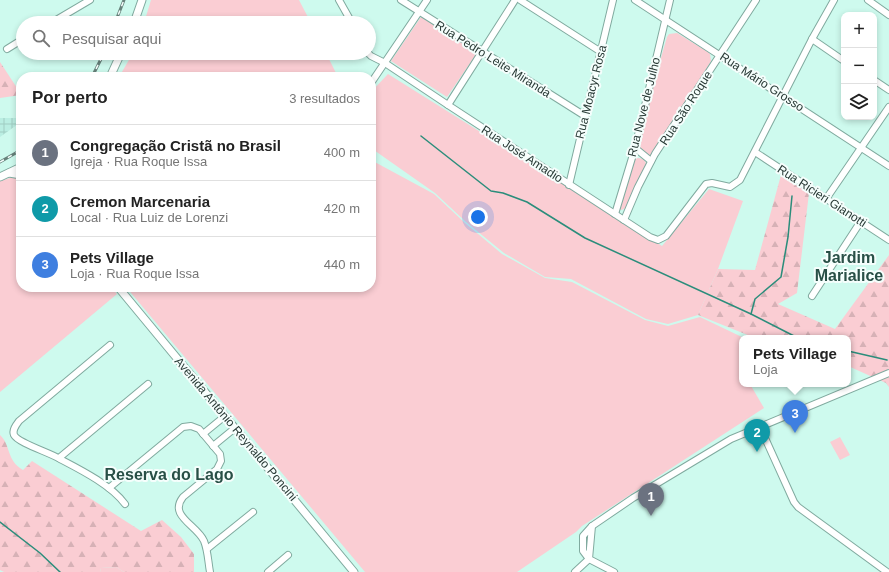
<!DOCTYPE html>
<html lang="pt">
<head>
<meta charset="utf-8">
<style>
	:root { --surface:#fff; --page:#f6f6f6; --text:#222; --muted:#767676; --line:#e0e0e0; --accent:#b45309 }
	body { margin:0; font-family:Arial,sans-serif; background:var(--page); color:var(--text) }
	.controls { position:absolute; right:12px; top:12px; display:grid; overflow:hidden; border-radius:8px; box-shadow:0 2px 6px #0003 }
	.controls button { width:36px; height:36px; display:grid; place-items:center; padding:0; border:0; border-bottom:1px solid var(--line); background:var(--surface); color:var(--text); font:20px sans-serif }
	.you { position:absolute; left:478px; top:217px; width:14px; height:14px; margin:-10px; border:3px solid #fff; border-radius:50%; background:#1a73e8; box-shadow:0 0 0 6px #1a73e833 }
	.badge { display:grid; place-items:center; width:26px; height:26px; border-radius:50%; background:var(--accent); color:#fff; font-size:13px; font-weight:700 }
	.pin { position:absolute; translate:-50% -33px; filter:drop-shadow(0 1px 2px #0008) }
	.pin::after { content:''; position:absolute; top:21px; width:14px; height:12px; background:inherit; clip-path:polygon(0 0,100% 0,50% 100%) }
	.popup { position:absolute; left:739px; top:335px; width:112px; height:52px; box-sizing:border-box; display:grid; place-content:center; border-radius:8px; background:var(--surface); filter:drop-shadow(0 1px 3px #0005); font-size:13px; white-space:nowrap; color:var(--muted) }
	.popup b { font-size:15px; color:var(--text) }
	.popup::after { content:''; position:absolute; left:50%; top:100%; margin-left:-8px; border:8px solid transparent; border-top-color:var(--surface) }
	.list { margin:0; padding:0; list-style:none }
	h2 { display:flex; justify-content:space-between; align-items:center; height:52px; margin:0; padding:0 16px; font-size:17px }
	h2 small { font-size:13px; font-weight:400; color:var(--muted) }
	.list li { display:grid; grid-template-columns:26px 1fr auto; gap:12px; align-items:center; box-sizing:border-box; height:56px; padding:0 16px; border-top:1px solid var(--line) }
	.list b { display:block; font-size:15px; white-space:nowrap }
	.list p { margin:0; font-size:13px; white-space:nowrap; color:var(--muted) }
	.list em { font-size:13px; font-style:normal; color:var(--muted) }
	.icon { flex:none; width:22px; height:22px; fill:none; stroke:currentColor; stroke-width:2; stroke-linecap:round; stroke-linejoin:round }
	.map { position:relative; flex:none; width:889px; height:572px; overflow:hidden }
	.search { position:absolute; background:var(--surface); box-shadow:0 2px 6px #0003; left:16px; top:16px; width:360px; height:44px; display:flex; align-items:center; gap:10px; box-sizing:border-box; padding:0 14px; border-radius:22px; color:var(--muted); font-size:15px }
	.panel { position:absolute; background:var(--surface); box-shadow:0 2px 6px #0003; left:16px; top:72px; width:360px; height:220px; border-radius:16px }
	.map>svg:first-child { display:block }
</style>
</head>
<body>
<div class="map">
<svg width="889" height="572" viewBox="0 0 889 572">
	<defs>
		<pattern id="industrial-grid" width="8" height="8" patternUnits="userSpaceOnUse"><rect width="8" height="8" fill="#baeee2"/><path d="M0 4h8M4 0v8" fill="none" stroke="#a0cdc2"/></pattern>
		<pattern id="forest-firs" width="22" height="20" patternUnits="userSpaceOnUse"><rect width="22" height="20" fill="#facdd3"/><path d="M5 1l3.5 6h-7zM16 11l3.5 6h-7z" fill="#d6b1b6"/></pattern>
	</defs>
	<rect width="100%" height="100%" fill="#cefaee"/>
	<polygon fill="url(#industrial-grid)" points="0,118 21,118 21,122 0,137"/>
	<g fill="#facdd3">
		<polygon points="151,0 299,0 311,23 144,23"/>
		<polygon points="421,17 477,53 447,97 391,61"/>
		<polygon points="677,33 708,52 710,54 711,61 683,110 650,156 638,146 645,113 667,37 669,34"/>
		<polygon points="133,53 326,53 338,77 119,77"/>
		<polygon points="388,74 662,246 709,189 743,201 718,269 698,315 668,324 646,319 571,279 545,277 504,253 466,222 435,193 371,148 371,92"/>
		<path d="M637 158C641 158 644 159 646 163L645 168 627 206 624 209 621 210 619 209 634 160Z"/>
		<polygon points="371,160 434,194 465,223 502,254 545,278 572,282 645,320 668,326 700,317 744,338 742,338 742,384 750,384 764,408 582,526 576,532 517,572 365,572 126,287 371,287"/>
		<polygon points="13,177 19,177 21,179 21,287 111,287 117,294 0,392 0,181"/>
		<polygon points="840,437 850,455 840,460 830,442"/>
		<polygon points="116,567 124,572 100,572 101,568"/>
	</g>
	<g fill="url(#forest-firs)">
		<polygon points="0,62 21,94 21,95 0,98"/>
		<polygon points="781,175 809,193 797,293 778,304 835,329 889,255 889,387 886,383 848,366 848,338 755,338 698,315 718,269 755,270"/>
		<path d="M0 435C11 445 6 460 23 470L32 461 141 531 162 520 181 537 194 554V572H124L116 567 101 568 100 572H4L0 570Z"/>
	</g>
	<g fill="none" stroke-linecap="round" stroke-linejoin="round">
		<g stroke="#2b8d7b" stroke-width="1.5">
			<polyline points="421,136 491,191 503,193 527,202 585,238 751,314 798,338"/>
			<polyline points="751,314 755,299 781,277 788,237 792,196"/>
			<polyline points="848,351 887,360"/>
			<polyline points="0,522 40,553 60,572"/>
		</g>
		<defs>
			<g id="minor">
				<polyline points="339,0 352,23"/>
				<polyline points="401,0 585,116"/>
				<polyline points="520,0 601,52"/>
				<polyline points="635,0 889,166"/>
				<polyline points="868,0 889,15"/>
				<polyline points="51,23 90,0"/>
				<polyline points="812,39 844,61"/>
				<polyline points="7,49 23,39"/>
				<polyline points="368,53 371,56 385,63 448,105 650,237 658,240 666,236 706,184 712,183 730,187 740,180 812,39 834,0"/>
				<polyline points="874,80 889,90"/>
				<polyline points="371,83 427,0"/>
				<polyline points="448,105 515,0"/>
				<polyline points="635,148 651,161"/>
				<polyline points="755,152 889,240"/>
				<polyline points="569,185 613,0"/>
				<polyline points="826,199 889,107"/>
				<polyline points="615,214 635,148 670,0"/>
				<polyline points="624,220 638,187 655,154 756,0"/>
				<polyline points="812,296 861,221"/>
				<path d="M110 345 19 421C16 425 12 430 14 435 18 443 51 453 60 459 81 470 111 485 125 504"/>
				<polyline points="760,427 794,502 798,507 887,572"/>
				<polyline points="203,434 225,416"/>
				<polyline points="213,446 235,428"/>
				<polyline points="59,458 148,384"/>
				<path d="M109 488 183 427 191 426 199 429 220 454 221 461 217 469 183 497C168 516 197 525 204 541 208 551 208 561 210 572"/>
				<polyline points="592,526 633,498 731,439 889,373"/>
				<polyline points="207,549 253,512"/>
				<polyline points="589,559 592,526 583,536 583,551 589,559 614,572"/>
				<polyline points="268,572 288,555"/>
				<polyline points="575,572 589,559"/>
			</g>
			<g id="tertiary">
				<polyline points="134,23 142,0"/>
				<polyline points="110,77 121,53"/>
				<polyline points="9,173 21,175"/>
				<polyline points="0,177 21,167"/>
				<polyline points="118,287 354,572"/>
			</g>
		</defs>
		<use href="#minor" stroke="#80aa9f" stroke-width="8"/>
		<use href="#tertiary" stroke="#80aa9f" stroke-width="9"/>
		<use href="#minor" stroke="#fff" stroke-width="6"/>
		<use href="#tertiary" stroke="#fff" stroke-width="7"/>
		<defs>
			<g id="rail">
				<polyline points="115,23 124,0"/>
				<polyline points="92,77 104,53"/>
				<polyline points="0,162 21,150"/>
			</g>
		</defs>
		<use href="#rail" stroke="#66817a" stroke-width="3"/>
		<use href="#rail" stroke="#f5fefc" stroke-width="1.5" stroke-dasharray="4.5" stroke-linecap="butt"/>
	</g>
	<g text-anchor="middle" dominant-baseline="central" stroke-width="4" stroke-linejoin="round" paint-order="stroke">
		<g font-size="12" fill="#293a36" stroke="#f5fefc">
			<text transform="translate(493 59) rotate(32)">Rua Pedro Leite Miranda</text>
			<text transform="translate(762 82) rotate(33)">Rua Mário Grosso</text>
			<text transform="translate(591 92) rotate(-76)">Rua Moacyr Rosa</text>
			<text transform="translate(644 107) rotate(-76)">Rua Nove de Julho</text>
			<text transform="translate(686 108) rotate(-57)">Rua São Roque</text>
			<text transform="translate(522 154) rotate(33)">Rua José Amadio</text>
			<text transform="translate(822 196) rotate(33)">Rua Ricieri Gianotti</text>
			<text transform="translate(236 429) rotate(50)">Avenida Antônio Reynaldo Poncini</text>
		</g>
		<g font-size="16" font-weight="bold" fill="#284f46" stroke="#f5fefc">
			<text x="849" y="257">Jardim<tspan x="849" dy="18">Marialice</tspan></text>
			<text x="169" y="474">Reserva do Lago</text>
		</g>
	</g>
</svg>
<div class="controls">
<button>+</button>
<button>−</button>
<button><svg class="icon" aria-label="layers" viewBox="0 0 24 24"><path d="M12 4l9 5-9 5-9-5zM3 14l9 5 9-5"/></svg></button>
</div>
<div class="you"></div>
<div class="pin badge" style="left:651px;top:516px;background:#6b7280">1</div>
<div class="pin badge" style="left:757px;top:452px;background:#0f9aa8">2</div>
<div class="pin badge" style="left:795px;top:433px;background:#3f7fe0">3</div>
<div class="popup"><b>Pets Village</b>Loja</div>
<div class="search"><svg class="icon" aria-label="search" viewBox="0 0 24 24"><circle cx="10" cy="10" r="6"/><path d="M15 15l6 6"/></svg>Pesquisar aqui</div>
<section class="panel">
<h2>Por perto<small>3 resultados</small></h2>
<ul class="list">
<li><span class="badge" style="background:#6b7280">1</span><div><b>Congregação Cristã no Brasil</b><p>Igreja · Rua Roque Issa</p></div><em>400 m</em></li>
<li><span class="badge" style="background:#0f9aa8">2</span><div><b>Cremon Marcenaria</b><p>Local · Rua Luiz de Lorenzi</p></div><em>420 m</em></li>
<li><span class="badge" style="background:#3f7fe0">3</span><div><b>Pets Village</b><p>Loja · Rua Roque Issa</p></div><em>440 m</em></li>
</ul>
</section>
</div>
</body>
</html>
